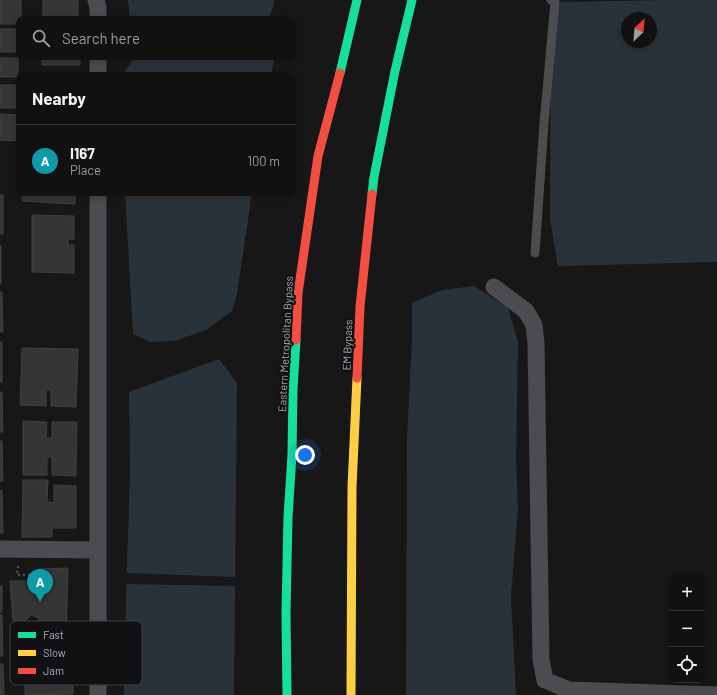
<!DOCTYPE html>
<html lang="en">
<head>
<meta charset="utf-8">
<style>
	:root { --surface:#111; --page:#1e1f1f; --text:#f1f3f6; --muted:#9c9d9f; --line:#303131; --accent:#0b8043 }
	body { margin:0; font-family:Barlow,sans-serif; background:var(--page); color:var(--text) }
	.controls { position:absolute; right:12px; bottom:12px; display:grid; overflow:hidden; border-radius:8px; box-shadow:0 2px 6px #0003 }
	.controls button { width:36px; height:36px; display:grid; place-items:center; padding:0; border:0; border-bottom:1px solid var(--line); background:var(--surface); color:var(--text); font:20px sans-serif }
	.compass { position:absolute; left:621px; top:12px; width:36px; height:36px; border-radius:50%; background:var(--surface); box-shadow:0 2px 6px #0003; rotate:26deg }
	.you { position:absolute; left:305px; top:455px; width:14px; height:14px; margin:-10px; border:3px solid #fff; border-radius:50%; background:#1a73e8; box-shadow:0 0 0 6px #1a73e833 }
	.badge { display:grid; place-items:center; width:26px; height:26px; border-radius:50%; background:var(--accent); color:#fff; font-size:13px; font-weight:700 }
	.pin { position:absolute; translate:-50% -33px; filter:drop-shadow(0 1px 2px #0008) }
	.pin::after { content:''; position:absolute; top:21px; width:14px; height:12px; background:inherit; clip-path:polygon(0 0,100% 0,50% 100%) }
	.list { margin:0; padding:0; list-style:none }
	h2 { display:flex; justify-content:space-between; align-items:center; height:52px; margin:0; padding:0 16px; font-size:17px }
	h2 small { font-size:13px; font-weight:400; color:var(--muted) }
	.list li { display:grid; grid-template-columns:26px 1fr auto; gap:12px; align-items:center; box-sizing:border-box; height:72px; padding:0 16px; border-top:1px solid var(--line) }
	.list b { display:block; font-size:15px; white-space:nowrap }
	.list p { margin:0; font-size:13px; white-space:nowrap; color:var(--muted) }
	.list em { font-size:13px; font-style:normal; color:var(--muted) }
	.icon { flex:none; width:22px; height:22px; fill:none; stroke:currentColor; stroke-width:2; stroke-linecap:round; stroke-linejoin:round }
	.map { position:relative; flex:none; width:717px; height:695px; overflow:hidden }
	.search { position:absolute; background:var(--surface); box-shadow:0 2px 6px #0003; left:16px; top:16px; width:280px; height:44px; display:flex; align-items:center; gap:10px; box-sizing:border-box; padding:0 14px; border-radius:8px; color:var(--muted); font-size:15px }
	.panel { position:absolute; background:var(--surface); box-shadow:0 2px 6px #0003; left:16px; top:72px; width:280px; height:124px; border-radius:8px }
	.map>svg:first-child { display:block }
</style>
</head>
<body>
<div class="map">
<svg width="717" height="695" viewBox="0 0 717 695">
	<rect width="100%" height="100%" fill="#171717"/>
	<g fill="#2a3239" fill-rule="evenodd">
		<polygon points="128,0 275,0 269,19 130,19"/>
		<path d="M670 0H717V262L558 266 550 219 551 8 560 2ZM627 18H651V42H627Z"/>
		<polygon points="134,57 275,57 271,75 123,75"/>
		<polygon points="125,193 252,193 237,294 232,311 206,330 175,341 150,342 133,334"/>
		<polygon points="474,286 508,308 518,342 516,460 518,510 511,596 516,695 406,695 407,436 412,340 412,303 442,290"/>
		<polygon points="219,359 237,383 234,695 124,695 124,664 130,470 129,392"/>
	</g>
	<polygon fill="#171717" points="127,573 235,577 235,586 126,584"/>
	<g fill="#353536" stroke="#3f4043">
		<polygon points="0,0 21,0 21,19 19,19 19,24 0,24"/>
		<rect x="43" y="0" width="35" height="19"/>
		<rect x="0" y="29" width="19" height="23"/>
		<rect x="42" y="57" width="38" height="8"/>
		<rect x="0" y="58" width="18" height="19"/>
		<rect x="0" y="85" width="18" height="23"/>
		<polygon points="0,114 19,115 19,141 0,140"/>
		<polygon points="22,193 75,193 75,204 22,201"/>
		<rect x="0" y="195" width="3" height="39"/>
		<polygon points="32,215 74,216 74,239 68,239 68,245 74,245 74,273 32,272"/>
		<rect x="0" y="246" width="1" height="38"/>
		<polygon points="0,292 2,292 3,332 0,332"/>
		<rect x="0" y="342" width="2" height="40"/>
		<polygon points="22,348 78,349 76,407 51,406 51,390 46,390 46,406 20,405"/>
		<polygon points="0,392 2,392 3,432 0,432"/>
		<polygon points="23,421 47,422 46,438 52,438 52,422 77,422 76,476 52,475 52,457 47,457 47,475 23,475"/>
		<polygon points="0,441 2,441 3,481 0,481"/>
		<polygon points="23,480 48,480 47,502 54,503 54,485 76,486 76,528 52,528 52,537 22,537"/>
		<polygon points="2,490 3,533 0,533 0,491"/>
		<polygon points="68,568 66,639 37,639 39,618 31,615 26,620 13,621 10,581 26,581 25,587 38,588 39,569"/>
		<rect x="0" y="586" width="2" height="26"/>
		<polygon points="0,615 2,615 3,656 0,656"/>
		<polygon points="25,647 52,647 52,657 73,657 73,694 25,695"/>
		<polygon points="0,664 3,664 4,694 0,694"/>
	</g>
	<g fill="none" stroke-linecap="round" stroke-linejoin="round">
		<polyline stroke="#4d4e52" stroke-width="2.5" stroke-dasharray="2 3" stroke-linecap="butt" points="18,566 17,575 31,575 31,583"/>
		<polyline stroke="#4b4c50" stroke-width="9" points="535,253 544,123 555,2 551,0"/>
		<g stroke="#4b4c50" stroke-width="17">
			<polyline points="96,0 98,8 98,19"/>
			<polyline points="98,75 98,57"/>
			<polyline points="98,193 98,695"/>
			<polyline points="494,287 526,311 534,325 536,343 541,660 545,680 569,690 716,695"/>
			<polyline points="0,549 97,550"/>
		</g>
		<g stroke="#16e098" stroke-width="9">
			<polyline points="340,73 357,0"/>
			<polyline points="372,194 374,177 395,71 412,0"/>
			<polyline points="287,695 286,613 288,517 292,455 293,390 296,340"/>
		</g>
		<polyline stroke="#ffcf43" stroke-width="9" points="351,695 352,487 357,378"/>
		<g stroke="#f24e42" stroke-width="9">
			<polyline points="296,340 298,293 318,156 340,73"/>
			<polyline points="357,378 360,307 372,194"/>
		</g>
	</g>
	<g text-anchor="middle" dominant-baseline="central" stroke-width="4" stroke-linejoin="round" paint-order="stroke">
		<g font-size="11" fill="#a8adb8" stroke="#111113">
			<text transform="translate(285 344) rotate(-87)">Eastern Metropolitan Bypass</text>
			<text transform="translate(347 345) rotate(-88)">EM Bypass</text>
		</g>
	</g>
	<rect x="10" y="621" width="132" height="64" rx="6" fill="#111113" stroke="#3e4045" stroke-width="1"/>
	<rect x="18" y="632" width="18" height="6" fill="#16e098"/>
	<rect x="18" y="650" width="18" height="6" fill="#ffcf43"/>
	<rect x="18" y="668" width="18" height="6" fill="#f24e42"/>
	<g font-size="11" fill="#a8adb8">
		<text x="43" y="639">Fast</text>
		<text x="43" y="657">Slow</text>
		<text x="43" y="675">Jam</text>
	</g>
</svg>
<div class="controls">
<button>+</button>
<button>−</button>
<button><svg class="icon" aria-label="locate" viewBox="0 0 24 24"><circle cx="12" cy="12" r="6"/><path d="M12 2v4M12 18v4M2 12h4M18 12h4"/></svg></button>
</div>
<svg class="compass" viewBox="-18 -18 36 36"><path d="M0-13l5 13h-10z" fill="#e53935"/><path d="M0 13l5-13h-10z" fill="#9c9d9f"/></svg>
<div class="you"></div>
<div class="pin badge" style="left:40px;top:602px;background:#0f9aa8">A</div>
<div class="search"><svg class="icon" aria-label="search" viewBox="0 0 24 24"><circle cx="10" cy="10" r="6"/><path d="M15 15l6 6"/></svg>Search here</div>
<section class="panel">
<h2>Nearby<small></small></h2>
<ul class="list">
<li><span class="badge" style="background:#0f9aa8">A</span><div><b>I167</b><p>Place</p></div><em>100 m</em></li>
</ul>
</section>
</div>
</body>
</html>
